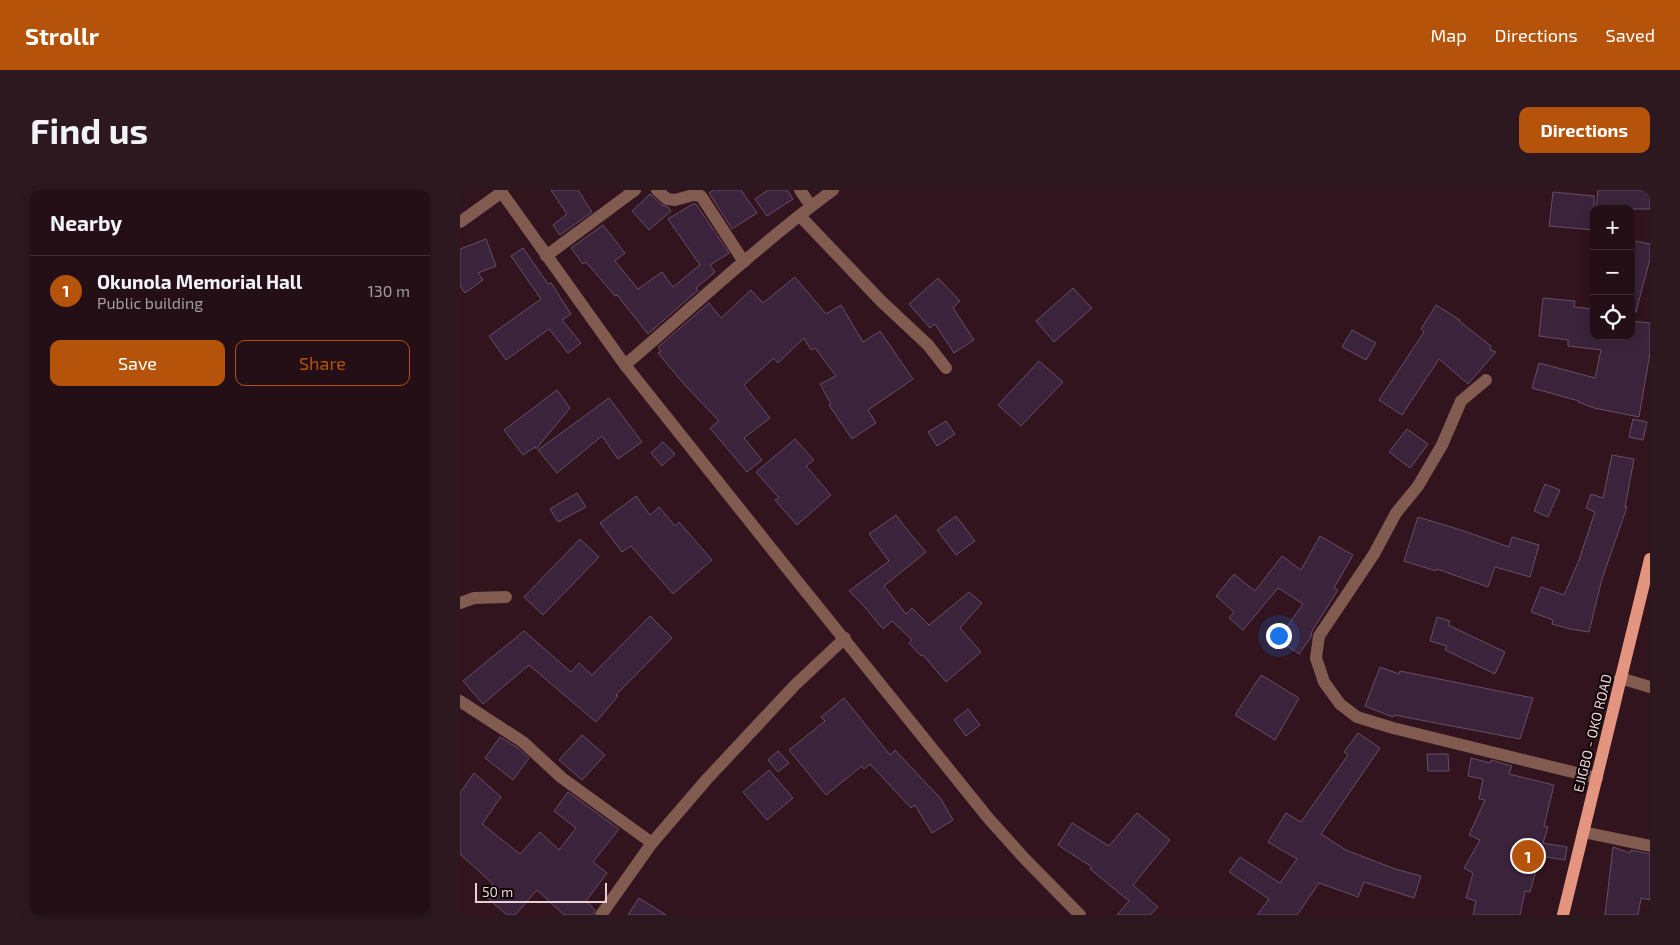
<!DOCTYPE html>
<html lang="en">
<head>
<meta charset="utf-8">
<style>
	:root { --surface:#250f16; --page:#2d181f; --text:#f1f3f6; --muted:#a39ca1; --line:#422f35; --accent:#b45309 }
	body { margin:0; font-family:"Exo 2",sans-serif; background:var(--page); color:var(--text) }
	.controls { position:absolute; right:15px; top:15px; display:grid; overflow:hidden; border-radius:10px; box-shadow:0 2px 12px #0003 }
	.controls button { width:45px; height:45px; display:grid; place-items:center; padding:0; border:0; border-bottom:1px solid var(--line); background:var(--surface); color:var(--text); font:25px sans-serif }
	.scale { position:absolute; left:15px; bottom:12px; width:132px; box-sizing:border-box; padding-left:5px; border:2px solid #e7d1d6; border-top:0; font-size:14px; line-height:18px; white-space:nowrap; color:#e7d1d6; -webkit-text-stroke:4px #110508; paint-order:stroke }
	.you { position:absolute; left:818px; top:445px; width:18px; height:18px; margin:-12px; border:4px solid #fff; border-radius:50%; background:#1a73e8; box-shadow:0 0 0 8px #1a73e833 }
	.badge { display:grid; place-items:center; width:32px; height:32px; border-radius:50%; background:var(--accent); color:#fff; font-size:16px; font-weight:700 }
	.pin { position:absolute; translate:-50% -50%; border:2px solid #fff; box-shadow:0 1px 5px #0006 }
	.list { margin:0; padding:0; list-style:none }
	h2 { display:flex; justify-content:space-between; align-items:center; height:65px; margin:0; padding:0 20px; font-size:21px }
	h2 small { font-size:16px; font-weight:400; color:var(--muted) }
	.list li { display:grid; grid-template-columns:32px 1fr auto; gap:15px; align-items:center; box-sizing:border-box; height:70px; padding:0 20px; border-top:1px solid var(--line) }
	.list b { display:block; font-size:19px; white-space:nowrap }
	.list p { margin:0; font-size:16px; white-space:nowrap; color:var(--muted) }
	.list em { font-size:16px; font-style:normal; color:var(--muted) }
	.actions { display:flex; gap:10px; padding:15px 20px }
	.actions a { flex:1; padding:11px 0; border:1px solid var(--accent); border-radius:10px; text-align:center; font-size:18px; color:var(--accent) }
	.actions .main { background:var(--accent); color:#fff }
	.icon { flex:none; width:28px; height:28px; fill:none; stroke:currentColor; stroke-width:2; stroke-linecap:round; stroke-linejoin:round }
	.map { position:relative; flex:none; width:1190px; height:725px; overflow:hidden; border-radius:10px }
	header { display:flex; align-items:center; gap:30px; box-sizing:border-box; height:70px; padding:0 25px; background:var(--accent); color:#fff }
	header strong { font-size:24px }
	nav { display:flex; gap:28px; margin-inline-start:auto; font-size:18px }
	.intro { display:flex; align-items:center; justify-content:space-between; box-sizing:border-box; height:120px; padding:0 30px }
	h1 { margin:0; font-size:35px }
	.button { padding:12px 22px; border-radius:10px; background:var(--accent); color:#fff; font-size:18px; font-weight:700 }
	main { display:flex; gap:30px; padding:0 30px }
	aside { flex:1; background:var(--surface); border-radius:10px; box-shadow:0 2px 12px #0003 }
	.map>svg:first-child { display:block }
</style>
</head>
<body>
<header>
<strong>Strollr</strong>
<nav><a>Map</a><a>Directions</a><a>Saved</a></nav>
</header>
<div class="intro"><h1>Find us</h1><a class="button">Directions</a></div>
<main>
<aside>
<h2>Nearby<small></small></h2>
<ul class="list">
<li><span class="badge">1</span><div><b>Okunola Memorial Hall</b><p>Public building</p></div><em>130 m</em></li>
</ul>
<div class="actions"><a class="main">Save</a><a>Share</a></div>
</aside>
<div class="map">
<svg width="1190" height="725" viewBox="0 0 1190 725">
	<rect width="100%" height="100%" fill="#31141d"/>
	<g fill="#3b243b" stroke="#674e66">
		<polygon points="91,0 118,0 132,22 100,45 93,35 107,24"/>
		<polygon points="254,0 281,0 297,23 272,39 249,3"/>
		<polygon points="308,0 327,0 333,9 307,26 295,9"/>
		<polygon points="1138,0 1190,0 1190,19 1136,19"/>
		<polygon points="1093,2 1134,6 1134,40 1089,36"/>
		<polygon points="190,4 202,15 208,17 211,21 189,40 172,21"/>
		<polygon points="233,14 236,14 269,63 250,75 255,82 236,98 238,100 188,144 157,105 155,106 126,72 123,74 111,58 143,35 165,63 155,71 178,99 202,82 213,97 240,75 208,29"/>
		<polygon points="26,49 36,76 18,83 23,90 5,103 0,96 0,59"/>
		<polygon points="1171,50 1190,54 1190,69 1176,122 1171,122"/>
		<polygon points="63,58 88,94 91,93 111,124 102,130 121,153 108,163 89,139 46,170 29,146 81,109 51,66"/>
		<polygon points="335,87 366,124 381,115 403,152 420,141 453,189 408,220 416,233 392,249 369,215 371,214 360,194 376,186 355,158 351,160 344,148 318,173 314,168 284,195 310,228 284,248 302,270 287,282 250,238 259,231 223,193 198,163 201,161 198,157 249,113 261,128 291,100 303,113"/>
		<polygon points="478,88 500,111 493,118 514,150 494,163 475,134 470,138 449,114"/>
		<polygon points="613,98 632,118 594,152 576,131"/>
		<polygon points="1083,108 1115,111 1114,117 1134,119 1134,146 1171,148 1171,131 1190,133 1190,163 1179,227 1134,218 1118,212 1119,211 1072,198 1079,173 1135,188 1141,160 1108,156 1108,150 1079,146"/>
		<polygon points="976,115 1000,130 999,131 1031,156 1030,160 1036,162 1008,194 979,169 942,225 919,210 964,142 961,139"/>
		<polygon points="892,140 916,153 906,170 882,157"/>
		<polygon points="579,171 603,192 561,236 538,215"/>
		<polygon points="97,200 110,218 76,259 75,257 63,265 44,240"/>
		<polygon points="149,208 182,252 158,269 142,246 97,283 78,260"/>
		<polygon points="1173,229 1187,232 1183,250 1169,247"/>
		<polygon points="486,231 495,244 477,256 468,242"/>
		<polygon points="947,239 968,254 950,278 929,262"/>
		<polygon points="335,249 354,270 346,276 371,305 337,335 315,310 319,308 296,282"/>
		<polygon points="203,252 215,264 202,276 191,263"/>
		<polygon points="1152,265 1174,269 1165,317 1167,317 1142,389 1129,442 1110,439 1092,434 1093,430 1071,422 1081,397 1104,405 1119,370 1135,322 1126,318 1131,304 1143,308"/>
		<polygon points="1085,294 1100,300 1088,327 1074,321"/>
		<polygon points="117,303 126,317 98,332 90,319"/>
		<polygon points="176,306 190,325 199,317 215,336 219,332 252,370 213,404 171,356 162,362 140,333"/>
		<polygon points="436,325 448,341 466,362 424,396 446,424 452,418 469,435 509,402 522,413 500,438 521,462 486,492 463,465 461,466 449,453 452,450 432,431 423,439 403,415 389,401 429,371 409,344"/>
		<polygon points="496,326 515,351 496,365 477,340"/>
		<polygon points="958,327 1004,341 1049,357 1052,347 1079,355 1070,387 1035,377 1028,397 977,379 976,381 944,371"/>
		<polygon points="860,346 893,365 874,398 878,400 852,441 851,447 839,464 818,449 843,414 818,398 783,440 769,428 774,422 756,406 774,384 795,401 822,366 841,380"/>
		<polygon points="120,349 139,367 83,425 64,407"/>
		<polygon points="190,426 212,448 156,505 158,506 136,532 69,475 23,514 3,491 64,441 111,482 119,473 132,485"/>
		<polygon points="977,427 990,431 988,435 1045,462 1035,484 985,460 987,456 970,451"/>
		<polygon points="920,477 939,484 940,481 1073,508 1060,549 934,525 933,527 905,516"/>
		<polygon points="801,485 839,508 815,550 775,525"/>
		<polygon points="384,508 430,565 435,560 481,609 493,630 472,643 455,615 451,618 410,574 404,579 402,576 366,605 329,560 365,531 361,527"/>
		<polygon points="508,519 520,535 506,546 494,530"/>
		<polygon points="898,543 920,558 861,644 886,660 935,679 961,686 954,708 904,692 898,707 859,693 837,725 797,725 809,709 769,682 780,667 820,693 837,669 808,652 826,623 841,632 888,565 884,562"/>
		<polygon points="122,545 145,565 122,590 99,570"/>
		<polygon points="40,547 58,558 69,568 53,590 25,568"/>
		<polygon points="318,561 329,573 318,582 308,570"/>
		<polygon points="967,564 988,564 989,581 968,581"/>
		<polygon points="1011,568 1030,573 1031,570 1052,576 1049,584 1094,595 1084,636 1088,637 1083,653 1107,657 1105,670 1080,666 1070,702 1065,701 1060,725 1013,725 1016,711 1006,708 1013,683 1004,678 1020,650 1009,645 1025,610 1019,609 1023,589 1008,586"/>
		<polygon points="309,580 333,608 307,630 283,602"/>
		<polygon points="14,583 41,607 22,634 60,664 80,642 99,660 116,638 94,621 108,602 159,639 133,672 147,683 126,711 135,720 133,725 104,725 77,700 55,725 47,725 24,705 33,694 0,664 0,603"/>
		<polygon points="677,623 710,650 673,695 698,717 690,725 657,725 669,711 630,679 632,677 598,655 612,633 649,656"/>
		<polygon points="1153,657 1170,663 1171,660 1190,664 1190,710 1181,708 1178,725 1145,725"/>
		<polygon points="179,708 206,725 168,725"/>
	</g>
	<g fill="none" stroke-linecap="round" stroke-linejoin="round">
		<g stroke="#815a50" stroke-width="12">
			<polyline points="40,0 165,175 334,387 529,629 565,669 620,725"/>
			<polyline points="197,0 207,9 215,10 233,5 241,6 284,72"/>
			<polyline points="340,0 351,16"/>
			<polyline points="340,26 421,111 468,155 486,178"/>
			<polyline points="0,32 42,2"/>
			<polyline points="86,66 175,0"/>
			<path d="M165 175C234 116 301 53 373 0"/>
			<polyline points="1026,190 1001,211 982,255 958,296 936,323 914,364 859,446 856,468 864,492 880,514 897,527 933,538 1137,588"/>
			<polyline points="0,413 14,408 46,407"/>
			<polyline points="1160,488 1190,497"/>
			<polyline points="0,511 63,552 102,588 192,653"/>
			<polyline points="1123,642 1190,656"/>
			<polyline points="141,725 192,653 247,589 335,495 385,448"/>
		</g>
		<polyline stroke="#e4957f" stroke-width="12" points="1103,725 1190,369"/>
	</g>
	<g text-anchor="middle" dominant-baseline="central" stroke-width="4" stroke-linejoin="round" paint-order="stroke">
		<g font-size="14" fill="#e7d1d6" stroke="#110508">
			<text transform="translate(1132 543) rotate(-76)">EJIGBO - OKO ROAD</text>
		</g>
	</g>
</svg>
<div class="controls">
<button>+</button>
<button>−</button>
<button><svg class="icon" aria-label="locate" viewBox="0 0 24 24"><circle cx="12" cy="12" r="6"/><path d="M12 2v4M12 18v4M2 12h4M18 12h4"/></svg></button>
</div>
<div class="scale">50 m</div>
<div class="you"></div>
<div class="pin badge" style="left:1068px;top:666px">1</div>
</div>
</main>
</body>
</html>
